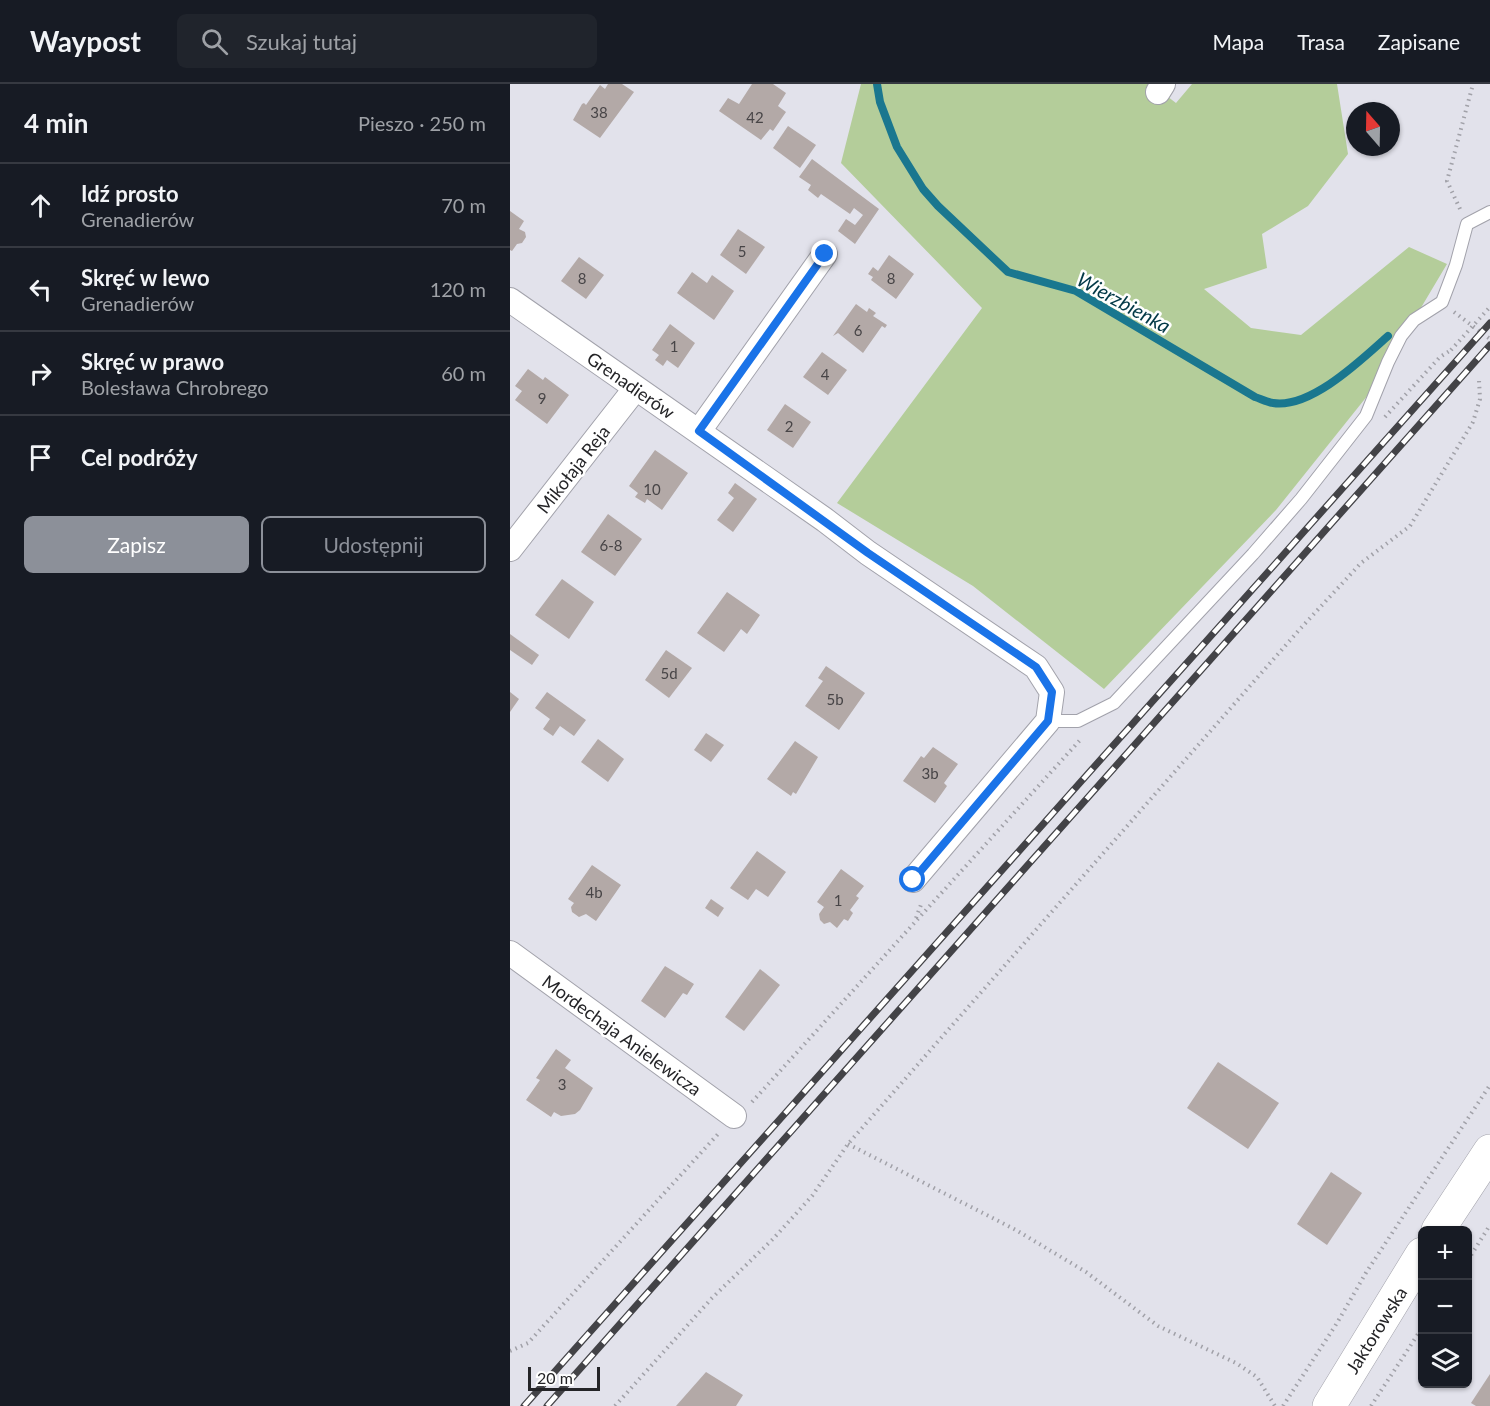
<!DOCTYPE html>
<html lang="pl">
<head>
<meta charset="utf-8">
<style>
	:root { --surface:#171b24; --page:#20242c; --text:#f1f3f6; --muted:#9ea1a6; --line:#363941; --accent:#8c9099 }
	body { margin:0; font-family:Lato,sans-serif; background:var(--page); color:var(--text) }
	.controls { position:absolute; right:18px; bottom:18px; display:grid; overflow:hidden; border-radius:9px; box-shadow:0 2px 4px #0004 }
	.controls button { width:54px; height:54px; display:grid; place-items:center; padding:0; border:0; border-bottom:2px solid var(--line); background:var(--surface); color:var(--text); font:30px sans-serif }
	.compass { position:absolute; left:836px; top:18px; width:54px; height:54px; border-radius:50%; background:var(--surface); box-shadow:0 2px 4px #0004; rotate:340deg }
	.scale { position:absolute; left:18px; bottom:15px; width:72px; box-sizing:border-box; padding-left:6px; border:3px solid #242427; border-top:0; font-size:16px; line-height:21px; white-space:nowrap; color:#242427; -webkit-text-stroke:4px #fff; paint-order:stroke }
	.stop { position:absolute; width:18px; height:18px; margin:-14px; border:4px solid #1a73e8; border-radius:50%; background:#fff }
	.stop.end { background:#1a73e8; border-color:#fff; box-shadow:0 2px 6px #0008 }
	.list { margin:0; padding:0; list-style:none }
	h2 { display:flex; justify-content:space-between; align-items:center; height:78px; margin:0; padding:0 24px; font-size:26px }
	h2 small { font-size:20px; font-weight:400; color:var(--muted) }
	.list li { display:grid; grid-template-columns:39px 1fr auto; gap:18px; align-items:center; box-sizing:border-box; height:84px; padding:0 24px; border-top:2px solid var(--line) }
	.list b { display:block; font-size:22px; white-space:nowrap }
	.list p { margin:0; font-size:20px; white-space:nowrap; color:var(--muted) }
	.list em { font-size:20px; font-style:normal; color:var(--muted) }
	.actions { display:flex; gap:12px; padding:18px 24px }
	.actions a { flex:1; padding:14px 0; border:2px solid var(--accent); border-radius:9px; text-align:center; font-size:21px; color:var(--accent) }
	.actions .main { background:var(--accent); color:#fff }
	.icon { flex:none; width:33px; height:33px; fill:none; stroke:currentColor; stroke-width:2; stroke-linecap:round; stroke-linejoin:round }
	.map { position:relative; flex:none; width:980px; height:1322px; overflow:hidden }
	header { display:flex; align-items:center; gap:36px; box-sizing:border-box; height:84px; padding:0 30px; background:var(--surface); border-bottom:2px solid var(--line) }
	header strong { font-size:28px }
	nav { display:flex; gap:33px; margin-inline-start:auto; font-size:21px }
	.search { width:420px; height:54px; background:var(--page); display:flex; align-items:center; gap:15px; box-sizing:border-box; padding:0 21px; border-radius:9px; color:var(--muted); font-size:22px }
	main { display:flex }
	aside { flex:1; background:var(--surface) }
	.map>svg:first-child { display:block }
</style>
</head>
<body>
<header>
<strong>Waypost</strong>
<div class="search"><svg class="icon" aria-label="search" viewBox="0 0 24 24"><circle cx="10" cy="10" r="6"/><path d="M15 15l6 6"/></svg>Szukaj tutaj</div>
<nav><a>Mapa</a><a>Trasa</a><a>Zapisane</a></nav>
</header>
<main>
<aside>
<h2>4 min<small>Pieszo · 250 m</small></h2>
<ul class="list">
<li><svg class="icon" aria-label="ahead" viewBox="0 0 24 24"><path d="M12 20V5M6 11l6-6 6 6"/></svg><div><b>Idź prosto</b><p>Grenadierów</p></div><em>70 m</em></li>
<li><svg class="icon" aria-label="left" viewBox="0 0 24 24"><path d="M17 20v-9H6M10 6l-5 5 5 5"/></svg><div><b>Skręć w lewo</b><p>Grenadierów</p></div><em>120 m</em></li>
<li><svg class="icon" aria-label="right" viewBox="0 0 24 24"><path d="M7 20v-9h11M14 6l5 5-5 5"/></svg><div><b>Skręć w prawo</b><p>Bolesława Chrobrego</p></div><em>60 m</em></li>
<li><svg class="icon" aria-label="arrive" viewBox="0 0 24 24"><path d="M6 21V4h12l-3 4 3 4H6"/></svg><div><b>Cel podróży</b></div></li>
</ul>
<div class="actions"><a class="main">Zapisz</a><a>Udostępnij</a></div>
</aside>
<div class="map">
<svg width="980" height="1322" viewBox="0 0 980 1322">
	<rect width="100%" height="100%" fill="#e2e2eb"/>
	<polygon fill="#b4cd9a" points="351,0 641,0 666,19 682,0 827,0 838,70 798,122 752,150 757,184 694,205 741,244 791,251 899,163 937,180 862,306 766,426 594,605 463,502 327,419 472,224 331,79"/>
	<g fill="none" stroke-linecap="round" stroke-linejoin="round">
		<path stroke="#1a778f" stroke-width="8" d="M367 0 370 18 387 63 413 105 428 122 498 188 566 207 745 313C751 315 757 318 763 319 801 325 852 275 878 252"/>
	</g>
	<g fill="#b3a9a7">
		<polygon points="98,0 112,0 124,8 90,54 63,36 72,20 74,19 76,21 90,1 95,5"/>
		<polygon points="242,0 263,0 276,9 268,22 276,28 263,47 260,45 251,56 209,27 218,14 229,20"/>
		<polygon points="278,42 306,61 290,84 263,64"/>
		<polygon points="302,75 369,125 345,160 328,147 336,135 345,141 353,131 344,124 340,130 311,110 308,114 298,106 301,101 289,93"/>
		<polygon points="0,127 14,137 9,145 15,148 16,153 12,159 7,160 2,167 0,166"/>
		<polygon points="228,145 255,163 236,190 210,171"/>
		<polygon points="379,171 404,190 386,215 361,196 363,193 358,190 363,183 368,187"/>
		<polygon points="69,173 94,191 76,215 51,197"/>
		<polygon points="182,188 197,199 202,191 224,207 204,236 167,209"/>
		<polygon points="346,220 357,228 359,224 366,229 363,232 377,241 375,244 372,242 353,269 328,249 323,252"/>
		<polygon points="160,240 185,259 168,284 157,276 153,282 145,276 149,271 142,266"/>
		<polygon points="312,268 337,286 318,311 293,293"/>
		<polygon points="18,285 33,296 35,293 59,311 37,340 5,316 12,307 5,302"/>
		<polygon points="275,320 301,338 283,364 257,346"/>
		<polygon points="145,366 178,389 152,426 137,415 135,419 125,413 128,409 119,402"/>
		<polygon points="225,399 247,415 223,448 207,436 224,414 218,409"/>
		<polygon points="98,430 132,455 105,492 71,468"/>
		<polygon points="52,495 84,518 59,555 25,531"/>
		<polygon points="217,508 250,531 237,550 231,545 214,568 187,549"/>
		<polygon points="0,550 29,571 22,581 0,566"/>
		<polygon points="156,566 182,584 159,614 135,596"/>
		<polygon points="316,582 355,609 329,646 295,622 313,597 308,594"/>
		<polygon points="0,608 9,615 0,628"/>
		<polygon points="37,608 76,636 64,652 50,642 43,652 33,645 40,635 25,624"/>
		<polygon points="196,649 214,661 201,678 184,666"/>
		<polygon points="88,655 114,675 98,698 71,678"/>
		<polygon points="285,657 308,673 286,710 283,708 281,712 257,695"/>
		<polygon points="423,663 448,680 434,699 437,702 425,719 393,697 411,672 414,674"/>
		<polygon points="247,767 276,788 258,813 246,805 238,816 220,804"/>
		<polygon points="82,781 111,801 86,837 76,830 69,833 62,828 61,823 64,819 58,815"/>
		<polygon points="331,785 354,802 346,812 349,814 340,826 343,829 338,837 334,835 327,844 320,838 314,840 310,836 309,830 314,823 307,818"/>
		<polygon points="201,815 214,824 208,833 195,824"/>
		<polygon points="155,882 184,900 177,911 173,909 155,934 131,917"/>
		<polygon points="250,885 270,901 234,947 215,933"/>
		<polygon points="46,965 61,976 55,984 83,1004 70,1026 65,1030 51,1032 44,1028 41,1033 16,1016 30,996 26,994"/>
		<polygon points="708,978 769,1019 738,1065 677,1024"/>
		<polygon points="821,1088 852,1109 817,1161 787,1140"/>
		<polygon points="196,1288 233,1311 226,1322 166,1322"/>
		<polygon points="980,1290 980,1322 966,1322 961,1319"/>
	</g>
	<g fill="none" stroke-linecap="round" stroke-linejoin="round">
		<defs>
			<polyline id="service" points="538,637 568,637 604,619 743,470 791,415 856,332 878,278 891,252 904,236 932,218 946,181 957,140 980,128"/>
			<g id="minor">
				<polyline points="648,8 653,0"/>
				<polyline points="0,216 315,436 358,469 526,583 542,608 538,637 403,796"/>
				<polyline points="189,347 315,170"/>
				<polyline points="0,465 125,305"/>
				<polyline points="0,869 224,1032"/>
			</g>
			<g id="secondary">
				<polyline points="928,1146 980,1067"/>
				<polyline points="819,1322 912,1170"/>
			</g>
		</defs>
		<use href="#service" stroke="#a2a2ab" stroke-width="14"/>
		<use href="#minor" stroke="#a2a2ab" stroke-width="26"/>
		<use href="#secondary" stroke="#a2a2ab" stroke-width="34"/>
		<g stroke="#a1a1a8" stroke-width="4" stroke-dasharray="1.5 4.5" stroke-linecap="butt">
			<polyline points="950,125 937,97 963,0"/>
			<polyline points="944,228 980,255"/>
			<polyline points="875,333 930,273 941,266"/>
			<polyline points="406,834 412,818"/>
			<polyline points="242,1018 571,655"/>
			<polyline points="338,1060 506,1146 576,1188 648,1242 726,1279 747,1293 765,1322"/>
			<polyline points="958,1176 980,1141"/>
			<polyline points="0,1267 18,1259 208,1050"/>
			<polyline points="105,1322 202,1214 263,1155 302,1112 338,1060 790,545 851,479 900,442 963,338 970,315 969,296"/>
			<polyline points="773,1322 827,1239 857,1187 980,1001"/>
			<polyline points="861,1322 912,1244"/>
		</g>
		<use href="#service" stroke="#fff" stroke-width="12"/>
		<use href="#minor" stroke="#fff" stroke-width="24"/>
		<use href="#secondary" stroke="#fff" stroke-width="33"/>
		<defs>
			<g id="rail">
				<polyline points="14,1322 980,239"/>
				<polyline points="37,1322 980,261"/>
			</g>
		</defs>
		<use href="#rail" stroke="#434347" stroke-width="7"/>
		<use href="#rail" stroke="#fff" stroke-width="4.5" stroke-dasharray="14" stroke-linecap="butt"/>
		<polyline stroke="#a1a1a8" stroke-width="4" stroke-dasharray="1.5 4.5" stroke-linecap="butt" points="941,266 980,223"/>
	</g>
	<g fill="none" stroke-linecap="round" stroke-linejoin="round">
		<polyline stroke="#1a73e8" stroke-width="8" points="315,170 189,347 358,469 526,583 542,608 538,637 403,796"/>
	</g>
	<g text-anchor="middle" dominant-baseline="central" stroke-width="5" stroke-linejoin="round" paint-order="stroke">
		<g font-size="15" fill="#484547">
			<text x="89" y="28">38</text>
			<text x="245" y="33">42</text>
			<text x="232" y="167">5</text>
			<text x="72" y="194">8</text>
			<text x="381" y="194">8</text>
			<text x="348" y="246">6</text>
			<text x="164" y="262">1</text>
			<text x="315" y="290">4</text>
			<text x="32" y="314">9</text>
			<text x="279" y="342">2</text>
			<text x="142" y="405">10</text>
			<text x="101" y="461">6-8</text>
			<text x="159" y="589">5d</text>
			<text x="325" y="615">5b</text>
			<text x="420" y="689">3b</text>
			<text x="84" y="808">4b</text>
			<text x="328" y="816">1</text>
			<text x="52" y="1000">3</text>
		</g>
		<g font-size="18" fill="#242427" stroke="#fff">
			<text transform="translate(121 301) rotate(35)">Grenadierów</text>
			<text transform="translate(63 385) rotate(-52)">Mikołaja Reja</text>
			<text transform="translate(112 951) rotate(36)">Mordechaja Anielewicza</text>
			<text transform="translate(866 1246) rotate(-58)">Jaktorowska</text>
		</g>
		<g font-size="20" font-style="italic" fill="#033947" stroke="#fff">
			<text transform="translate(614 218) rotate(29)">Wierzbienka</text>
		</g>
	</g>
</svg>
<div class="controls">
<button>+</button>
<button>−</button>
<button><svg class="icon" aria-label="layers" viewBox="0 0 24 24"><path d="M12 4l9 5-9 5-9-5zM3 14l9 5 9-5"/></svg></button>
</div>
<svg class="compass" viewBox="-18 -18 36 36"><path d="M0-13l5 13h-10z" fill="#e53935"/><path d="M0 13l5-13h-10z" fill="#9ea1a6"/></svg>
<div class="scale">20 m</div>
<div class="stop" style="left:403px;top:796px"></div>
<div class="stop end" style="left:315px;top:170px"></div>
</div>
</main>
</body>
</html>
